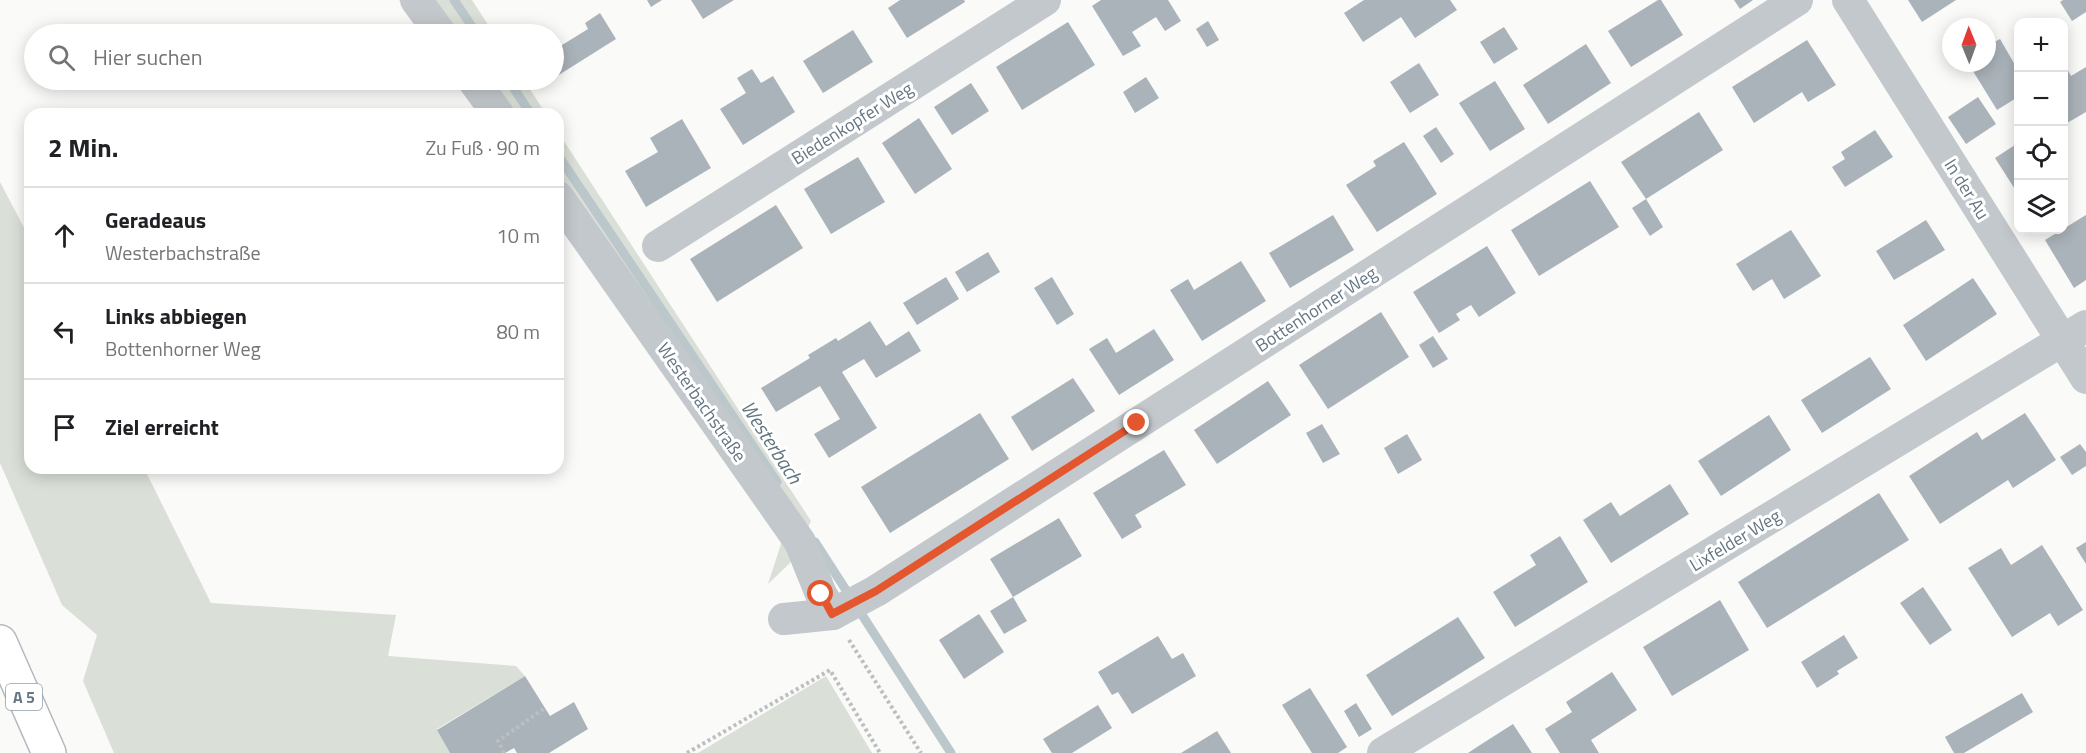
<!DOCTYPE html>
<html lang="de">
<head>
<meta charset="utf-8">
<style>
	:root { --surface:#fff; --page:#f2f2f2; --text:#202124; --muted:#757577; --line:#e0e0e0 }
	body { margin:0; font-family:"Titillium Web",sans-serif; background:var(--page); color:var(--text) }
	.controls { position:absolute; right:18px; top:18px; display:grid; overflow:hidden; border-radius:12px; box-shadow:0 3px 15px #0003 }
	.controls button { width:54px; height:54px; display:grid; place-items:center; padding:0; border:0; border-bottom:2px solid var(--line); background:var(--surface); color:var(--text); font:30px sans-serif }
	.compass { position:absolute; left:1942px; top:18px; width:54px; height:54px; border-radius:50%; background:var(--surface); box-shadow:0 3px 15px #0003; rotate:359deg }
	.stop { position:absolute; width:18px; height:18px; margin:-14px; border:4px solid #e4572e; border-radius:50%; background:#fff }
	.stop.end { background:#e4572e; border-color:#fff; box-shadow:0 2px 6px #0008 }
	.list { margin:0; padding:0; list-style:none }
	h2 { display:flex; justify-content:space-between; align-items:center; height:78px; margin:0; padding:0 24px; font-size:26px }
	h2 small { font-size:20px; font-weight:400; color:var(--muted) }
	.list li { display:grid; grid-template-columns:39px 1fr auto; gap:18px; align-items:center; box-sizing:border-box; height:96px; padding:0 24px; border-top:2px solid var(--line) }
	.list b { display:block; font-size:22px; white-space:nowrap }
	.list p { margin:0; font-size:20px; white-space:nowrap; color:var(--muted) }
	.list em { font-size:20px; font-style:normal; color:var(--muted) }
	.icon { flex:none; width:33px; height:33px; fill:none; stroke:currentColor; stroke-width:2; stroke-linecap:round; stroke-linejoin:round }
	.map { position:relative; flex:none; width:2086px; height:753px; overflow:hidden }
	.search { position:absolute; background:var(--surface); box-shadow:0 3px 15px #0003; left:24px; top:24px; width:540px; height:66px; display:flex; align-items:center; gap:15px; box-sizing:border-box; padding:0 21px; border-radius:33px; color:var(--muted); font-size:22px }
	.panel { position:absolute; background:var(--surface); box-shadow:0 3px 15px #0003; left:24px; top:108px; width:540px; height:366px; border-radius:18px }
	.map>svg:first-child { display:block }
</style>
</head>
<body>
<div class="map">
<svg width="2086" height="753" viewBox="0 0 2086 753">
	<rect width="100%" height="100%" fill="#fafaf8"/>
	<g fill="#dadfd7">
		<polygon points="399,0 472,0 494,34 423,34"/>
		<polygon points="455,80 524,80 546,114 480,114"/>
		<polygon points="558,132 811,521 790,563 768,584 783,538 558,224"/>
		<polygon points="0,182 30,239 30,468 144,468 211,603 396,615 388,656 516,666 525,676 437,729 450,753 114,753 83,681 97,635 62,605 0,463"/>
		<polygon points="826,676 872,753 698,753"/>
	</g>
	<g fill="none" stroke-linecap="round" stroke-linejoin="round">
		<g stroke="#bbc7cb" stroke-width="9">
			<polyline points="454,0 477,34"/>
			<polyline points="508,80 531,114"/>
			<polyline points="558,155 777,482"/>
			<polyline points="815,542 951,753"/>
		</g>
	</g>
	<g fill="#aab3b9">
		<polygon points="647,0 662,0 651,7"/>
		<polygon points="691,0 734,0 703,19"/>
		<polygon points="900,0 964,0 965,2 907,38 888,8"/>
		<polygon points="1101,0 1168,0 1181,21 1165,31 1156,17 1132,32 1141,46 1123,56 1092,6"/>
		<polygon points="1364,0 1450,0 1457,10 1415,38 1401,17 1363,42 1344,13"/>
		<polygon points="1658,0 1661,0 1683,35 1631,67 1608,31"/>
		<polygon points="1734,0 1753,0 1740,9"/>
		<polygon points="1908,0 1956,0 1922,22"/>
		<polygon points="2063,0 2086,0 2086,12 2072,21 2060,2"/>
		<polygon points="600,13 616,39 554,78 554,50 588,29 585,23"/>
		<polygon points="1208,21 1219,40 1207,47 1196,29"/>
		<polygon points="1068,22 1095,65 1022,110 996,67"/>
		<polygon points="1504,27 1518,49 1494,64 1480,42"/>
		<polygon points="853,30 873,62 823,93 803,61"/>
		<polygon points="2000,39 2018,70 2018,97 1997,110 1968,63 1987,63 1987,46"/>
		<polygon points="1807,40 1836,85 1808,102 1802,92 1754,123 1732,87"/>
		<polygon points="1586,44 1611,83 1548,124 1523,85"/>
		<polygon points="1419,63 1439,95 1410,113 1390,82"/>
		<polygon points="2066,67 2071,76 2086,67 2086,112 2067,123 2064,117 2064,69"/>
		<polygon points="752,69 761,83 773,76 795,112 743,145 720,109 746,93 737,78"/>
		<polygon points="1146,77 1159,98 1135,113 1123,92"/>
		<polygon points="1495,81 1525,129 1490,151 1459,103"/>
		<polygon points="971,83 989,111 952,135 934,107"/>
		<polygon points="1978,97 1996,124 1966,144 1948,117"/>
		<polygon points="1699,112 1723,150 1646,199 1621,162"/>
		<polygon points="919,118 952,169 915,194 882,143"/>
		<polygon points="682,119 711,168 646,207 625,171 658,152 650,138"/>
		<polygon points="1436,127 1454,154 1441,163 1423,136"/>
		<polygon points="1875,130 1893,157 1845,187 1832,167 1845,159 1841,152"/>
		<polygon points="1404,142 1437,194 1377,232 1346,185 1376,166 1373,161"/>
		<polygon points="2018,143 2018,194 1995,158"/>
		<polygon points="858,157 885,202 831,234 804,189"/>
		<polygon points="1590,181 1619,227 1539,276 1511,230"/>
		<polygon points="1646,199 1663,227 1650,236 1632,208"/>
		<polygon points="776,205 803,248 717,302 690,259"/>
		<polygon points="1333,215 1354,250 1290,288 1269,253"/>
		<polygon points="2086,215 2086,280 2074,288 2045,240"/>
		<polygon points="1926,220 1945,250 1894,280 1876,251"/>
		<polygon points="1791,230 1821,276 1784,299 1772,279 1753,291 1736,264"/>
		<polygon points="1487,246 1516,293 1479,317 1471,305 1456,314 1460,320 1439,333 1413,292"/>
		<polygon points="988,252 1000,272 967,292 955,272"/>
		<polygon points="1241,261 1266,301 1202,341 1170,290 1188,279 1194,290"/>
		<polygon points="946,277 959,299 917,325 903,303"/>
		<polygon points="1052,277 1074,314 1057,325 1034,288"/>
		<polygon points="1973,278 1997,314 1926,361 1903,325"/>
		<polygon points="1381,312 1409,357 1328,409 1299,365"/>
		<polygon points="870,321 886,346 909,331 921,351 876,378 864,359 842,372 877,428 829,458 814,434 840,419 820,386 776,412 761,388 810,358 808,355 836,338 838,341"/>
		<polygon points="1154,329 1174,360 1119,395 1089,349 1107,338 1116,353"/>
		<polygon points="1433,336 1448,359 1433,368 1419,345"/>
		<polygon points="1870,357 1891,389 1822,433 1801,400"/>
		<polygon points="1073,378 1095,411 1032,451 1011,417"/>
		<polygon points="1268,381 1291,415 1217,464 1194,430"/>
		<polygon points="980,413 1009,459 890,533 861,487"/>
		<polygon points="2025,413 2056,460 2013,488 2008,480 1940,524 1909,476 1977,432 1982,440"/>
		<polygon points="1769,415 1791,450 1721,496 1698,461"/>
		<polygon points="1322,424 1340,454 1323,463 1306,433"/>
		<polygon points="1407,434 1422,460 1398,474 1384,448"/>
		<polygon points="2080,444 2086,452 2086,466 2072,475 2060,457"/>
		<polygon points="1164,450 1186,485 1135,515 1142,527 1122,539 1093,493"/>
		<polygon points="1670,484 1689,514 1611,563 1583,520 1611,502 1620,516"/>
		<polygon points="1879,493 1909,540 1767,628 1738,582"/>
		<polygon points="1059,518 1082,556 1013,597 1027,621 1004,634 990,611 1013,597 990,559"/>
		<polygon points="1560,536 1588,582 1515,627 1493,592 1536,565 1530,555"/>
		<polygon points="2086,542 2086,564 2076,548"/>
		<polygon points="2042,545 2083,610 2058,626 2050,613 2012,637 1968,568 2001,548 2011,565"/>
		<polygon points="1923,587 1952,630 1930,645 1900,603"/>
		<polygon points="1720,600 1749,650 1672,696 1643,647"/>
		<polygon points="979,614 1004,652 964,679 939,640"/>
		<polygon points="1458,617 1485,658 1392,716 1366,675"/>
		<polygon points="1844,635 1858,658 1837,671 1839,674 1817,688 1801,662"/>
		<polygon points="1158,636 1172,659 1183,653 1196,676 1132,714 1118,692 1112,695 1098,672"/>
		<polygon points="1612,672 1637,710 1591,740 1599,753 1560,753 1545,729 1572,712 1566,702"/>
		<polygon points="525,676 550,716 574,702 588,729 549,753 517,753 514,748 505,753 450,753 437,730"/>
		<polygon points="1310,688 1347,747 1338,753 1312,753 1282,705"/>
		<polygon points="2022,693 2033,712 1964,753 1954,753 1945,737"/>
		<polygon points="1356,703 1372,729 1359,737 1344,711"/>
		<polygon points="1098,705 1112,728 1072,753 1052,753 1043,739"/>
		<polygon points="1513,724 1532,753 1468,753 1477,747"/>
		<polygon points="1217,731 1231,753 1181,753"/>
	</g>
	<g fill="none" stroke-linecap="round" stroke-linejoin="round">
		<defs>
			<polyline id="highway" points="0,642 49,753"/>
		</defs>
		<use href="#highway" stroke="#b4b9bd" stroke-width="36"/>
		<g stroke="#bbbfc2" stroke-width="4" stroke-dasharray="3 3" stroke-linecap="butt">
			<polyline points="849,640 921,753"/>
			<polyline points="504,753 498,741 545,708"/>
			<polyline points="687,753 830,670 880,753"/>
		</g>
		<g stroke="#c3c8cc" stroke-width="32">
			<polyline points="416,0 441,34"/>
			<polyline points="1848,0 2086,378"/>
			<polyline points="473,80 498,114"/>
			<polyline points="558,197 800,542 821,594 833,614"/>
			<polyline points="658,246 1045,0"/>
			<polyline points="784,619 833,614 876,591 1797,0"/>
			<polyline points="1383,753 2086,326"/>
		</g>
		<use href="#highway" stroke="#fff" stroke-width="33"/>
	</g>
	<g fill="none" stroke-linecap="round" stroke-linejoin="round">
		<polyline stroke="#e4572e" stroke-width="8" points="821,594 832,614 876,591 1137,423"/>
	</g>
	<g text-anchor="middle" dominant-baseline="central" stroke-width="6" stroke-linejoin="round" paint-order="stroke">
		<rect fill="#fff" stroke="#939fa8" stroke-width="1.5" x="6" y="684" width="36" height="26" rx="4.5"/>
		<g font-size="16" font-weight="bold" fill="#657683">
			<text x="24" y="697">A 5</text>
		</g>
		<g font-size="18" fill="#657683" stroke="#fff">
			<text transform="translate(852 123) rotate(-32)">Biedenkopfer Weg</text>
			<text transform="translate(1967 189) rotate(58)">In der Au</text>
			<text transform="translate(1316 309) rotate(-33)">Bottenhorner Weg</text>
			<text transform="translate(702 402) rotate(55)">Westerbachstraße</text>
			<text transform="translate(1735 540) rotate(-31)">Lixfelder Weg</text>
		</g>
		<g font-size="20" font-style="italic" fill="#60757c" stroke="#fff">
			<text transform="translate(772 442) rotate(57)">Westerbach</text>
		</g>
	</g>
</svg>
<div class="controls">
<button>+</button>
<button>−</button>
<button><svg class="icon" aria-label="locate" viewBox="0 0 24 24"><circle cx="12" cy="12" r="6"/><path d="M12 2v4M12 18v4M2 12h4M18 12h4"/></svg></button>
<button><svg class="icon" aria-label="layers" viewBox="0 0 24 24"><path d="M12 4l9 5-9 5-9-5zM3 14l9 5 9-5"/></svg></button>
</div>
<svg class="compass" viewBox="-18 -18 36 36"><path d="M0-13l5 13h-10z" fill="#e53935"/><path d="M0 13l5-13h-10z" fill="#757577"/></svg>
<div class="stop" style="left:821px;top:594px"></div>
<div class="stop end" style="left:1137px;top:423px"></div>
<div class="search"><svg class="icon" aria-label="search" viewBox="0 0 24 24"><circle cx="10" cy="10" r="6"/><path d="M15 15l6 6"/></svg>Hier suchen</div>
<section class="panel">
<h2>2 Min.<small>Zu Fuß · 90 m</small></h2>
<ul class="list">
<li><svg class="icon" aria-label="ahead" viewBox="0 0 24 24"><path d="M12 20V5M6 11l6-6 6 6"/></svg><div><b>Geradeaus</b><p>Westerbachstraße</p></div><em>10 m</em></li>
<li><svg class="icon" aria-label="left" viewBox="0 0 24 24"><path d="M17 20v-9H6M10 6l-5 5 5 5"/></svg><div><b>Links abbiegen</b><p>Bottenhorner Weg</p></div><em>80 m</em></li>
<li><svg class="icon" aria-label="arrive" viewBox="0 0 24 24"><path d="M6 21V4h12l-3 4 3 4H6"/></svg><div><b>Ziel erreicht</b></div></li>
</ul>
</section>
</div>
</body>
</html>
